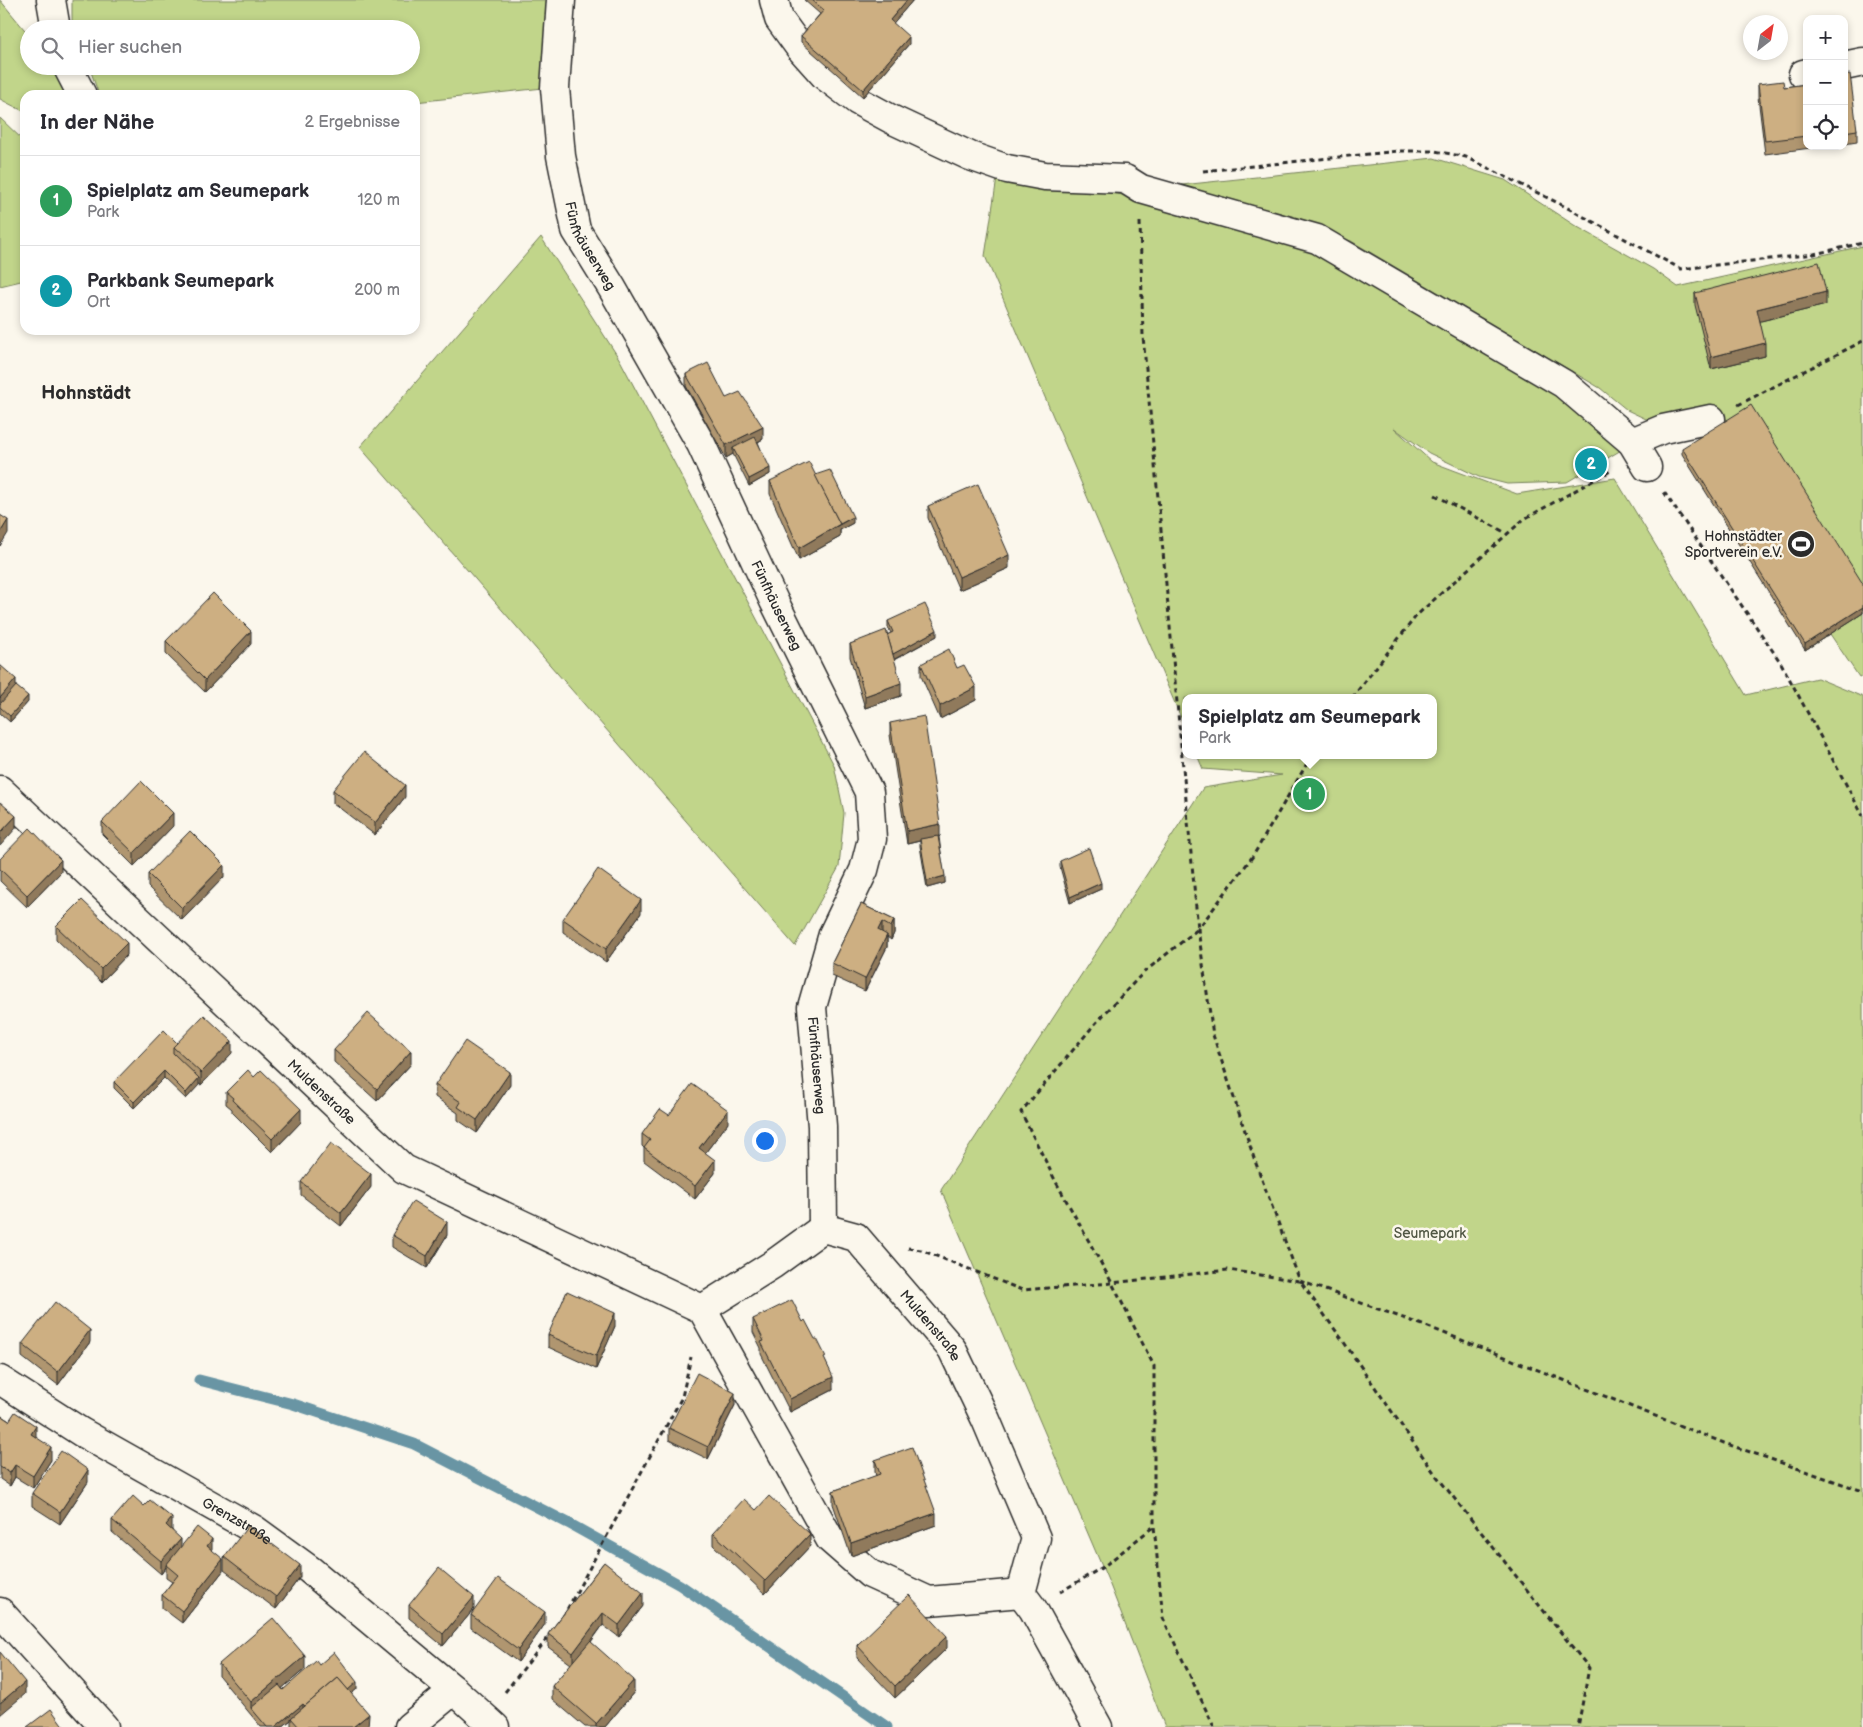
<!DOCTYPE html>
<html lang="de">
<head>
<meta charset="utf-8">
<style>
	:root { --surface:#fff; --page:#f2f2f3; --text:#2b2b33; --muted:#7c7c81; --line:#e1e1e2; --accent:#1a73e8 }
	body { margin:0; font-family:"Balsamiq Sans",sans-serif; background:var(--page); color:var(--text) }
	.controls { position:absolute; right:15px; top:15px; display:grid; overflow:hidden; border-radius:10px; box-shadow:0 2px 8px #0003 }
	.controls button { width:45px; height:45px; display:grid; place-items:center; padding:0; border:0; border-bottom:1px solid var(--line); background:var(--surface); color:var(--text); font:25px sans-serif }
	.compass { position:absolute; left:1743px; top:15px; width:45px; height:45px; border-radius:50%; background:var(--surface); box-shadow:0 2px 8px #0003; rotate:31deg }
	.you { position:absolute; left:764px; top:1140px; width:18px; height:18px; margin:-12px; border:4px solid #fff; border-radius:50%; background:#1a73e8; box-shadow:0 0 0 8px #1a73e833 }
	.badge { display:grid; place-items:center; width:32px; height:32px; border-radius:50%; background:var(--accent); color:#fff; font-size:16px; font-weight:700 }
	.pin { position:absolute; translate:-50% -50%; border:2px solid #fff; box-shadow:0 1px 5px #0006 }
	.popup { position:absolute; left:1182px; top:694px; width:255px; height:65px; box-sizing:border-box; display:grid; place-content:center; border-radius:10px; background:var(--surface); filter:drop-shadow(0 1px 4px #0005); font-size:16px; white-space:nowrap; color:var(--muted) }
	.popup b { font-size:19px; color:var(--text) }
	.popup::after { content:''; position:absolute; left:50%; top:100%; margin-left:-10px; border:10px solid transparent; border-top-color:var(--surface) }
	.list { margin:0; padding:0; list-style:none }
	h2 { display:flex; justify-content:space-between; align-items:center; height:65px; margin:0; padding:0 20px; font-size:21px }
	h2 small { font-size:16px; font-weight:400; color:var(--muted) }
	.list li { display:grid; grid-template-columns:32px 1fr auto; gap:15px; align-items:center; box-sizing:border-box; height:90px; padding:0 20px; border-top:1px solid var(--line) }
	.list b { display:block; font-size:19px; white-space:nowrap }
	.list p { margin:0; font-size:16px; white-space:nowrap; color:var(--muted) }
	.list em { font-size:16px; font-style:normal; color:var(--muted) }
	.icon { flex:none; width:28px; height:28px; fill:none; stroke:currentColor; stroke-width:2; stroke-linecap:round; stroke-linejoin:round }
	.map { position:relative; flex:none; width:1863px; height:1727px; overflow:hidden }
	.search { position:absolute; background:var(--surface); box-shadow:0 2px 8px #0003; left:20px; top:20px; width:400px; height:55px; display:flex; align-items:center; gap:12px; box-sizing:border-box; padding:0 18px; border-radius:28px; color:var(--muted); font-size:19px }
	.panel { position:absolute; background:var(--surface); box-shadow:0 2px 8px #0003; left:20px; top:90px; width:400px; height:245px; border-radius:15px }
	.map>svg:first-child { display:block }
</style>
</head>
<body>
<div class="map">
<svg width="1863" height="1727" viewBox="0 0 1863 1727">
	<rect width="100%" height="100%" fill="#fbf7ec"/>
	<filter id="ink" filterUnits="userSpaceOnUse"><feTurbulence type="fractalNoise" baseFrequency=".02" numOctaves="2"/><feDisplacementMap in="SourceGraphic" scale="10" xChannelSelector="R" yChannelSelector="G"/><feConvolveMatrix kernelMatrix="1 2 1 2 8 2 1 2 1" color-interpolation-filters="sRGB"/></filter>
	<g filter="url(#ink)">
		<g fill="#c1d58a" stroke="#76805a">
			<polygon points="0,0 29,35 29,66 52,66 68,95 25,95 25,112 0,99"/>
			<polygon points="72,0 553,0 543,88 415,102 415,95 99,95 89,66 411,66 411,29 75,29 72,21"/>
			<polygon points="0,118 25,142 25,280 0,286"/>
			<polygon points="1434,158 1505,180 1574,225 1653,269 1678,287 1863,246 1863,675 1859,677 1830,634 1805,650 1714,434 1665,418 1646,419 1627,410 1600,388 1351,241 1163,187"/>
			<polygon points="997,178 1161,200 1312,247 1561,394 1623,449 1567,482 1507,484 1479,477 1429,453 1394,428 1432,462 1517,494 1615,478 1746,695 1817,678 1863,697 1863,1727 1165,1727 1110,1585 941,1190 1203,788 1282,775 1203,769 1197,755 1433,755 1433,698 1185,698 1185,727 985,256"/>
			<polygon points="541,237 620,360 834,765 844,813 839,867 795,946 360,447"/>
		</g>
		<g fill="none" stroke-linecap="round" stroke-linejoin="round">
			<polyline stroke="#6995a4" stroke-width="11" points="199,1380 293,1404 414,1444 568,1523 680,1585 887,1727"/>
			<defs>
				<g id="minor">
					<polyline points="51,0 56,29"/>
					<path id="s1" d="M561 0 555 88 561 156 576 230 612 288 701 444 774 601 869 792 872 839 864 870 833 934 812 1007 822 1126 823 1228"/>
					<polyline points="774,0 779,19 800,48 825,76 858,101 893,120 970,156 1007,169 1045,176 1125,179 1141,189 1317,239 1564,384 1632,442 1647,467"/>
					<polyline points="67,66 82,95"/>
					<polyline points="1844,66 1863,62"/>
					<polyline points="1803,74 1807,73"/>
					<polyline points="1632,442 1663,429 1711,419"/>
					<path id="s2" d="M0 790 404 1169 702 1309 772 1265 823 1228 856 1237 952 1349 986 1420 1036 1538 1021 1593 1033 1609 1098 1727"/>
					<polyline points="702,1309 830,1539 870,1574 929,1601 1021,1593"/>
					<path id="s3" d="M0 1380 81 1432 255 1530 310 1570 454 1690 495 1727"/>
					<polyline points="0,1612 104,1727"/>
					<polyline points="409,1727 454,1690"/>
				</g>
			</defs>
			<use href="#minor" stroke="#2b2b2b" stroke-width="31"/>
			<g stroke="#2b2b2b" stroke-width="3" stroke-dasharray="5 4" stroke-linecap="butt">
				<polyline points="1203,171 1399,151 1435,151 1466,157 1560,204 1681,269 1814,254 1863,243"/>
				<polyline points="1140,222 1143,336 1198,929 1143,973 1094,1025 1021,1112 1056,1182 1112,1283 1154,1366 1154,1526 1163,1618 1214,1727"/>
				<polyline points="1738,405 1863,341"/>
				<polyline points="1664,492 1781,663 1863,816"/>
				<polyline points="1435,495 1508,534"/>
				<polyline points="1352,698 1417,615 1524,519 1612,470"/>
				<polyline points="1312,755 1253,856 1198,929 1213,1035 1255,1161 1300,1281 1431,1328 1724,1443 1863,1491"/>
				<polyline points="908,1248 921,1250 1022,1290 1112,1283 1228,1270 1300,1281 1341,1338 1435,1474 1589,1668 1578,1727"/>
				<polyline points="1060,1592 1103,1567 1153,1527"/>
				<polyline points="563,1617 682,1397 691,1357"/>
				<polyline points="505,1692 551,1634"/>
			</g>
			<use href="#minor" stroke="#fbf7ec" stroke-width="28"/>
		</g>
		<g fill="#b09670" stroke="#2b2b2b">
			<polygon points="804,0 913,0 893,23 909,44 863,97 801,42 801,36 820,14"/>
			<polygon points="1844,75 1857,130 1857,142 1844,144"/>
			<polygon points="1758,84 1784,87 1807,84 1807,146 1826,146 1765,154 1758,97"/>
			<polygon points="1695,293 1826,305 1760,321 1765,356 1711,369 1695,305"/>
			<polygon points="686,374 726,398 763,439 758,442 770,474 749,486 733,454 726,458 686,386"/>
			<polygon points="1682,448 1863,584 1863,613 1805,650 1682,454"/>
			<polygon points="815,475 853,523 840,530 840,537 799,560 770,494 770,481"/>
			<polygon points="928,506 1009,568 959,590 928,518"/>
			<polygon points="888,621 937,636 894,660 901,696 865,708 850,657 850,644 887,635 891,633 888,627"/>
			<polygon points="166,641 251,644 205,692 166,654"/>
			<polygon points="921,664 957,668 976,700 940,719 921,676"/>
			<polygon points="0,665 16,686 28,702 10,722 0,713"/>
			<polygon points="890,723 940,836 939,837 945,883 927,888 920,846 920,841 907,844 890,735"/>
			<polygon points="333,790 405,797 375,835 333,803"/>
			<polygon points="102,822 173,826 134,866 102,834"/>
			<polygon points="0,859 61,872 27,907 0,881"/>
			<polygon points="1060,861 1101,889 1070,903 1060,867"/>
			<polygon points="148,874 224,877 182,920 148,887"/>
			<polygon points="861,904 894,920 894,933 891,940 887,937 887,947 865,991 832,976 832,963"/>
			<polygon points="641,913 606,962 563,932 563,919"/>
			<polygon points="56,926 127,955 101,982 56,939"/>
			<polygon points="177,1043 232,1053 201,1085 199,1084 186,1099 164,1078 134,1108 114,1088 114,1082"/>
			<polygon points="334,1050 411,1064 377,1101 334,1062"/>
			<polygon points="435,1085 510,1085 477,1133 458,1120 458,1113 435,1097"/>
			<polygon points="226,1092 301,1122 272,1152 232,1112 232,1109 226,1104"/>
			<polygon points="669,1115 728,1123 705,1153 715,1173 695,1199 644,1161 644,1148 642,1146 642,1134"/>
			<polygon points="301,1182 371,1187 341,1226 301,1195"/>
			<polygon points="392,1235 447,1235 427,1268 392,1247"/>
			<polygon points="753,1319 803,1322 826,1363 833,1390 790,1412 761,1354 761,1348 753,1332"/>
			<polygon points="615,1326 596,1369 548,1347 548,1335"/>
			<polygon points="90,1342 58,1385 22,1357 22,1344"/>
			<polygon points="735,1405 708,1459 669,1440 669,1428"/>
			<polygon points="0,1415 36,1438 51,1460 33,1488 15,1477 10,1486 0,1479"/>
			<polygon points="875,1460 936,1525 851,1556 833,1504 833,1491 876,1476 875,1472"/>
			<polygon points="88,1482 60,1524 32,1506 32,1493"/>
			<polygon points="756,1510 810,1546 765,1594 713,1545 713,1533"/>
			<polygon points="112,1520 172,1530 181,1547 212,1550 223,1571 182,1623 162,1608 162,1595 172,1582 166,1578 166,1567 161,1574 112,1532"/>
			<polygon points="224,1557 300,1577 276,1609 224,1570"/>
			<polygon points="604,1562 643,1606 619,1637 603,1625 591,1642 634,1692 605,1727 585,1727 552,1699 552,1686 571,1664 548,1647 548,1634"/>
			<polygon points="409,1605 474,1609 443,1646 409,1618"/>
			<polygon points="471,1615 545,1624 518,1662 471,1628"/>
			<polygon points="857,1645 947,1648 895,1698 857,1658"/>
			<polygon points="219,1664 305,1669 282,1688 283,1690 319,1665 357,1689 351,1693 369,1727 291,1727 291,1720 282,1727 261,1727 219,1676"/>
		</g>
		<g fill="#907a5b" stroke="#2b2b2b">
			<polygon points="907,0 913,0 890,27 890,20"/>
			<polygon points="909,37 909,44 863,97 863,90"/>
			<polygon points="1826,292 1826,305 1757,322 1757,309"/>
			<polygon points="1765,343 1765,356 1711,369 1711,357"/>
			<polygon points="763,427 763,439 736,453 733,448 733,454 726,458 726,445"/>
			<polygon points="770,468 770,474 749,486 749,479"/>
			<polygon points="853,517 853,523 840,530 840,537 799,560 799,548"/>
			<polygon points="8,520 8,533 0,546 0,533"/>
			<polygon points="1009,555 1009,568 959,590 959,577"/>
			<polygon points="1863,607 1863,613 1805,650 1805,644"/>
			<polygon points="937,630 937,636 891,661 891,655"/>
			<polygon points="251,631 251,644 205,692 205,680"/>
			<polygon points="16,679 16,692 0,707 0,698"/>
			<polygon points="901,683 901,696 865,708 865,696"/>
			<polygon points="976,687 976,700 940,719 940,706"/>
			<polygon points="28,696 28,702 10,722 10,716"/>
			<polygon points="405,785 405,797 375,835 375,823"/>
			<polygon points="173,813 173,826 134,866 134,853"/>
			<polygon points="16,816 16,828 0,846 0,833"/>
			<polygon points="940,824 940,836 907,844 907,831"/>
			<polygon points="61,860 61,872 27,907 27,895"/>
			<polygon points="224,865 224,877 182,920 182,908"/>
			<polygon points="945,876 945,883 927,888 927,881"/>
			<polygon points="1101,883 1101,889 1070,903 1070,897"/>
			<polygon points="641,900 641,913 606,962 606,949"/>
			<polygon points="894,920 894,933 891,940 891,927"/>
			<polygon points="882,922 882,935 878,930"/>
			<polygon points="887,935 887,947 865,991 865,979"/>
			<polygon points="127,943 127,955 101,982 101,969"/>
			<polygon points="232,1041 232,1053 201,1085 201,1073"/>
			<polygon points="411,1051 411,1064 377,1101 377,1089"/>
			<polygon points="164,1071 164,1078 134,1108 134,1102"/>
			<polygon points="510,1072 510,1085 477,1133 477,1120"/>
			<polygon points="199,1078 199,1085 186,1099 186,1093"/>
			<polygon points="301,1109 301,1122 272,1152 272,1139"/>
			<polygon points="728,1110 728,1123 699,1161 699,1148"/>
			<polygon points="715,1160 715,1173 695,1199 695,1186"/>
			<polygon points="371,1174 371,1187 341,1226 341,1213"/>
			<polygon points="447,1222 447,1235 427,1268 427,1256"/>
			<polygon points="615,1313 615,1326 596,1369 596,1356"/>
			<polygon points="90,1330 90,1342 58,1385 58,1372"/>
			<polygon points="833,1377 833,1390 790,1412 790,1399"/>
			<polygon points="735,1393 735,1405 708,1459 708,1447"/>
			<polygon points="36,1426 36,1438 31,1434"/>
			<polygon points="51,1447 51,1460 33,1488 33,1476"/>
			<polygon points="15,1465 15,1477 10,1486 10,1473"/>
			<polygon points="88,1470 88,1482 60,1524 60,1512"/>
			<polygon points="936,1513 936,1525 851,1556 851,1543"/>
			<polygon points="172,1518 172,1531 166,1525"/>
			<polygon points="810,1534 810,1546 765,1594 765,1581"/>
			<polygon points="181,1539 181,1551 166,1565 166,1567 161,1574 161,1561"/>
			<polygon points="212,1539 212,1552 207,1546"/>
			<polygon points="223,1559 223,1571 182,1623 182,1611"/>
			<polygon points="300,1565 300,1577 276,1609 276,1597"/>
			<polygon points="643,1593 643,1606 619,1637 619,1625"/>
			<polygon points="474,1597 474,1609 443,1646 443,1634"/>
			<polygon points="545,1612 545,1624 518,1662 518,1650"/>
			<polygon points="603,1613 603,1625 573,1665 573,1653"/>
			<polygon points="947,1636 947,1648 895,1698 895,1686"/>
			<polygon points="305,1656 305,1669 254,1712 251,1708 251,1702"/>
			<polygon points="634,1680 634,1692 605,1727 596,1727 596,1724"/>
			<polygon points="25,1682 25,1694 0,1715 0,1703"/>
			<polygon points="357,1682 357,1689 345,1699 345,1692"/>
			<polygon points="303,1704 303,1710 291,1718 291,1720 282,1727 275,1727"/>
			<polygon points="369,1714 368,1727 353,1727"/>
		</g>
		<g fill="#cdaf82" stroke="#2b2b2b">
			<polygon points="812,0 907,0 890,20 909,37 863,90 801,36 824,10"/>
			<polygon points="1850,74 1857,130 1844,132 1844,75"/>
			<polygon points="1783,81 1784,87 1807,84 1807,136 1765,141 1758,84"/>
			<polygon points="1819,262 1826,292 1757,309 1765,343 1711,357 1695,293"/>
			<polygon points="708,363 726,398 740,392 763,427 726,445 686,374"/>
			<polygon points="1751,405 1863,584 1863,607 1805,644 1682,448"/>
			<polygon points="755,437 770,468 749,479 733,448"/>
			<polygon points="809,462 840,524 799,548 770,481"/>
			<polygon points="830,470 853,517 840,524 815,475"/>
			<polygon points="978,484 1009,555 959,577 928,506"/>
			<polygon points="0,515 8,520 0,533"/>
			<polygon points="213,593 251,631 205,680 166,641"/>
			<polygon points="925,604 937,630 893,654 887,635 893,632 888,621"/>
			<polygon points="886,630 901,683 865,696 850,644"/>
			<polygon points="949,649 957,668 964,665 976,687 940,706 921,664"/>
			<polygon points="0,665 16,679 0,698"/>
			<polygon points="16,686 28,696 10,716 0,707 0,704"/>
			<polygon points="924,716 940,824 907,831 890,723"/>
			<polygon points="364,752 405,785 375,823 333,790"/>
			<polygon points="141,781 173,813 134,853 102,822"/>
			<polygon points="0,802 16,816 0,833"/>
			<polygon points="30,828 61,860 27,895 0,869 0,859"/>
			<polygon points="190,831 224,865 182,908 148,874"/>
			<polygon points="938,836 945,876 927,881 920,839"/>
			<polygon points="1089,848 1101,883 1070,897 1060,861"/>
			<polygon points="598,869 641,900 606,949 563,919"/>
			<polygon points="82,900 127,943 101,969 56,926"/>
			<polygon points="861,904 894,920 891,927 882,922 878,930 887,935 865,979 832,963"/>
			<polygon points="368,1013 411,1051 377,1089 334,1050"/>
			<polygon points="204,1015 232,1041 201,1073 173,1047"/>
			<polygon points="164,1030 177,1043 173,1047 173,1053 199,1078 186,1093 164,1071 134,1102 114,1082"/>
			<polygon points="465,1041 510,1072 477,1120 458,1107 461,1102 435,1085"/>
			<polygon points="248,1070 254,1077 261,1070 301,1109 272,1139 232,1100 233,1098 226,1092"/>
			<polygon points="692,1084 728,1110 699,1148 715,1160 695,1186 644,1148 650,1140 642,1134 660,1109 669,1115"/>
			<polygon points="331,1143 371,1174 341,1213 301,1182"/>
			<polygon points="413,1201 447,1222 427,1256 392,1235"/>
			<polygon points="567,1291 615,1313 596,1356 548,1335"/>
			<polygon points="792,1300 803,1322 805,1320 815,1339 817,1339 826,1357 824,1358 833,1377 790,1399 761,1342 764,1341 753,1319"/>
			<polygon points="55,1302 90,1330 58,1372 22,1344"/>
			<polygon points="697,1373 735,1393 708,1447 669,1428"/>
			<polygon points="15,1412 36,1426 31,1434 51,1447 33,1476 15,1465 10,1473 0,1467 0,1415 9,1421"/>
			<polygon points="912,1447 936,1513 851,1543 833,1491 880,1474 875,1460"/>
			<polygon points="61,1451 88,1470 60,1512 32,1493"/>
			<polygon points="133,1496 144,1506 150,1500 172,1518 166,1525 181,1539 161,1561 112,1520"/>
			<polygon points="769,1496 810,1534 765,1581 713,1533 744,1499 756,1510"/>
			<polygon points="248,1526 300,1565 276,1597 224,1557"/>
			<polygon points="197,1527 212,1539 207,1546 223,1559 182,1611 162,1595 178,1575 166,1565"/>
			<polygon points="604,1562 643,1593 619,1625 603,1613 573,1653 548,1634"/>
			<polygon points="439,1568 474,1597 443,1634 409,1605"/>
			<polygon points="498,1578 545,1612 518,1650 471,1615"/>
			<polygon points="909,1595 947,1636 895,1686 857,1645"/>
			<polygon points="273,1618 305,1656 251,1702 219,1664"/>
			<polygon points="590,1641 634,1680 596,1724 552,1686"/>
			<polygon points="0,1652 25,1682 0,1703"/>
			<polygon points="334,1652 357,1682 348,1690 338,1678 305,1706 303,1704 275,1727 267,1727 251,1708 279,1685 283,1690 316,1661 319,1665"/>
			<polygon points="338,1678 369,1714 353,1727 299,1727 291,1718"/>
			<polygon points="51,1709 64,1727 27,1727"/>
		</g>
	</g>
	<defs>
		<symbol id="stadium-disc" viewBox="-11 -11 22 22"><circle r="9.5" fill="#2b2b2b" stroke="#fbf7ec"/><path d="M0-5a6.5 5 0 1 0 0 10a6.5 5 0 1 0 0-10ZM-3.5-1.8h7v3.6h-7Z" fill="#fff"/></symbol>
	</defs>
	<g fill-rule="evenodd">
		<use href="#stadium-disc" x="1785" y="528" width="32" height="32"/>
	</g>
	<g text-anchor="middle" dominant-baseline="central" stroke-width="5" stroke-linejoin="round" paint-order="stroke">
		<g font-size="14" fill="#2b2b2b" stroke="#fbf7ec">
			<text stroke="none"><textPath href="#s1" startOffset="252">Fünfhäuserweg</textPath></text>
			<text stroke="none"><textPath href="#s1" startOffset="658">Fünfhäuserweg</textPath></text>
			<text stroke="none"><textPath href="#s1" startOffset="1151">Fünfhäuserweg</textPath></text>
			<text stroke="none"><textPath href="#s2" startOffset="441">Muldenstraße</textPath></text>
			<text stroke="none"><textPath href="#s2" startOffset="1179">Muldenstraße</textPath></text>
			<text stroke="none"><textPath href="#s3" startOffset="276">Grenzstraße</textPath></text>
		</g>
		<g font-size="14" fill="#2b2b2b" stroke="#fbf7ec" text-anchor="end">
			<text x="1782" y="536">Hohnstädter<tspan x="1782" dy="16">Sportverein e.V.</tspan></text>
		</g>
		<g font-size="14" fill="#505643" stroke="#fbf7ec">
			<text x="1430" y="1233">Seumepark</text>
		</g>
		<g font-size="19" font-weight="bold" fill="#2b2b2b" stroke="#fbf7ec">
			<text x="86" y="393">Hohnstädt</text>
		</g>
	</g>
</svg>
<div class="controls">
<button>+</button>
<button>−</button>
<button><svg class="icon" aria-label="locate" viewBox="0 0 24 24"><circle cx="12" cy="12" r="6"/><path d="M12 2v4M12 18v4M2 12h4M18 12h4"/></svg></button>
</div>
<svg class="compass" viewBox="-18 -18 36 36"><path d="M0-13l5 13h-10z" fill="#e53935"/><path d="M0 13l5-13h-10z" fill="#7c7c81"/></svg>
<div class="you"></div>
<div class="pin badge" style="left:1309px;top:794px;background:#2e9e5b">1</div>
<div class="popup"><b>Spielplatz am Seumepark</b>Park</div>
<div class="pin badge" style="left:1591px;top:464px;background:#0f9aa8">2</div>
<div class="search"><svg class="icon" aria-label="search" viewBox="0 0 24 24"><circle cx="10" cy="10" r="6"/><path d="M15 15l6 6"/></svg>Hier suchen</div>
<section class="panel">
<h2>In der Nähe<small>2 Ergebnisse</small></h2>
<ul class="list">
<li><span class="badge" style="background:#2e9e5b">1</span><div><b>Spielplatz am Seumepark</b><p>Park</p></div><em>120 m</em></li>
<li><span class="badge" style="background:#0f9aa8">2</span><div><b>Parkbank Seumepark</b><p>Ort</p></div><em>200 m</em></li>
</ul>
</section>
</div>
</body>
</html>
